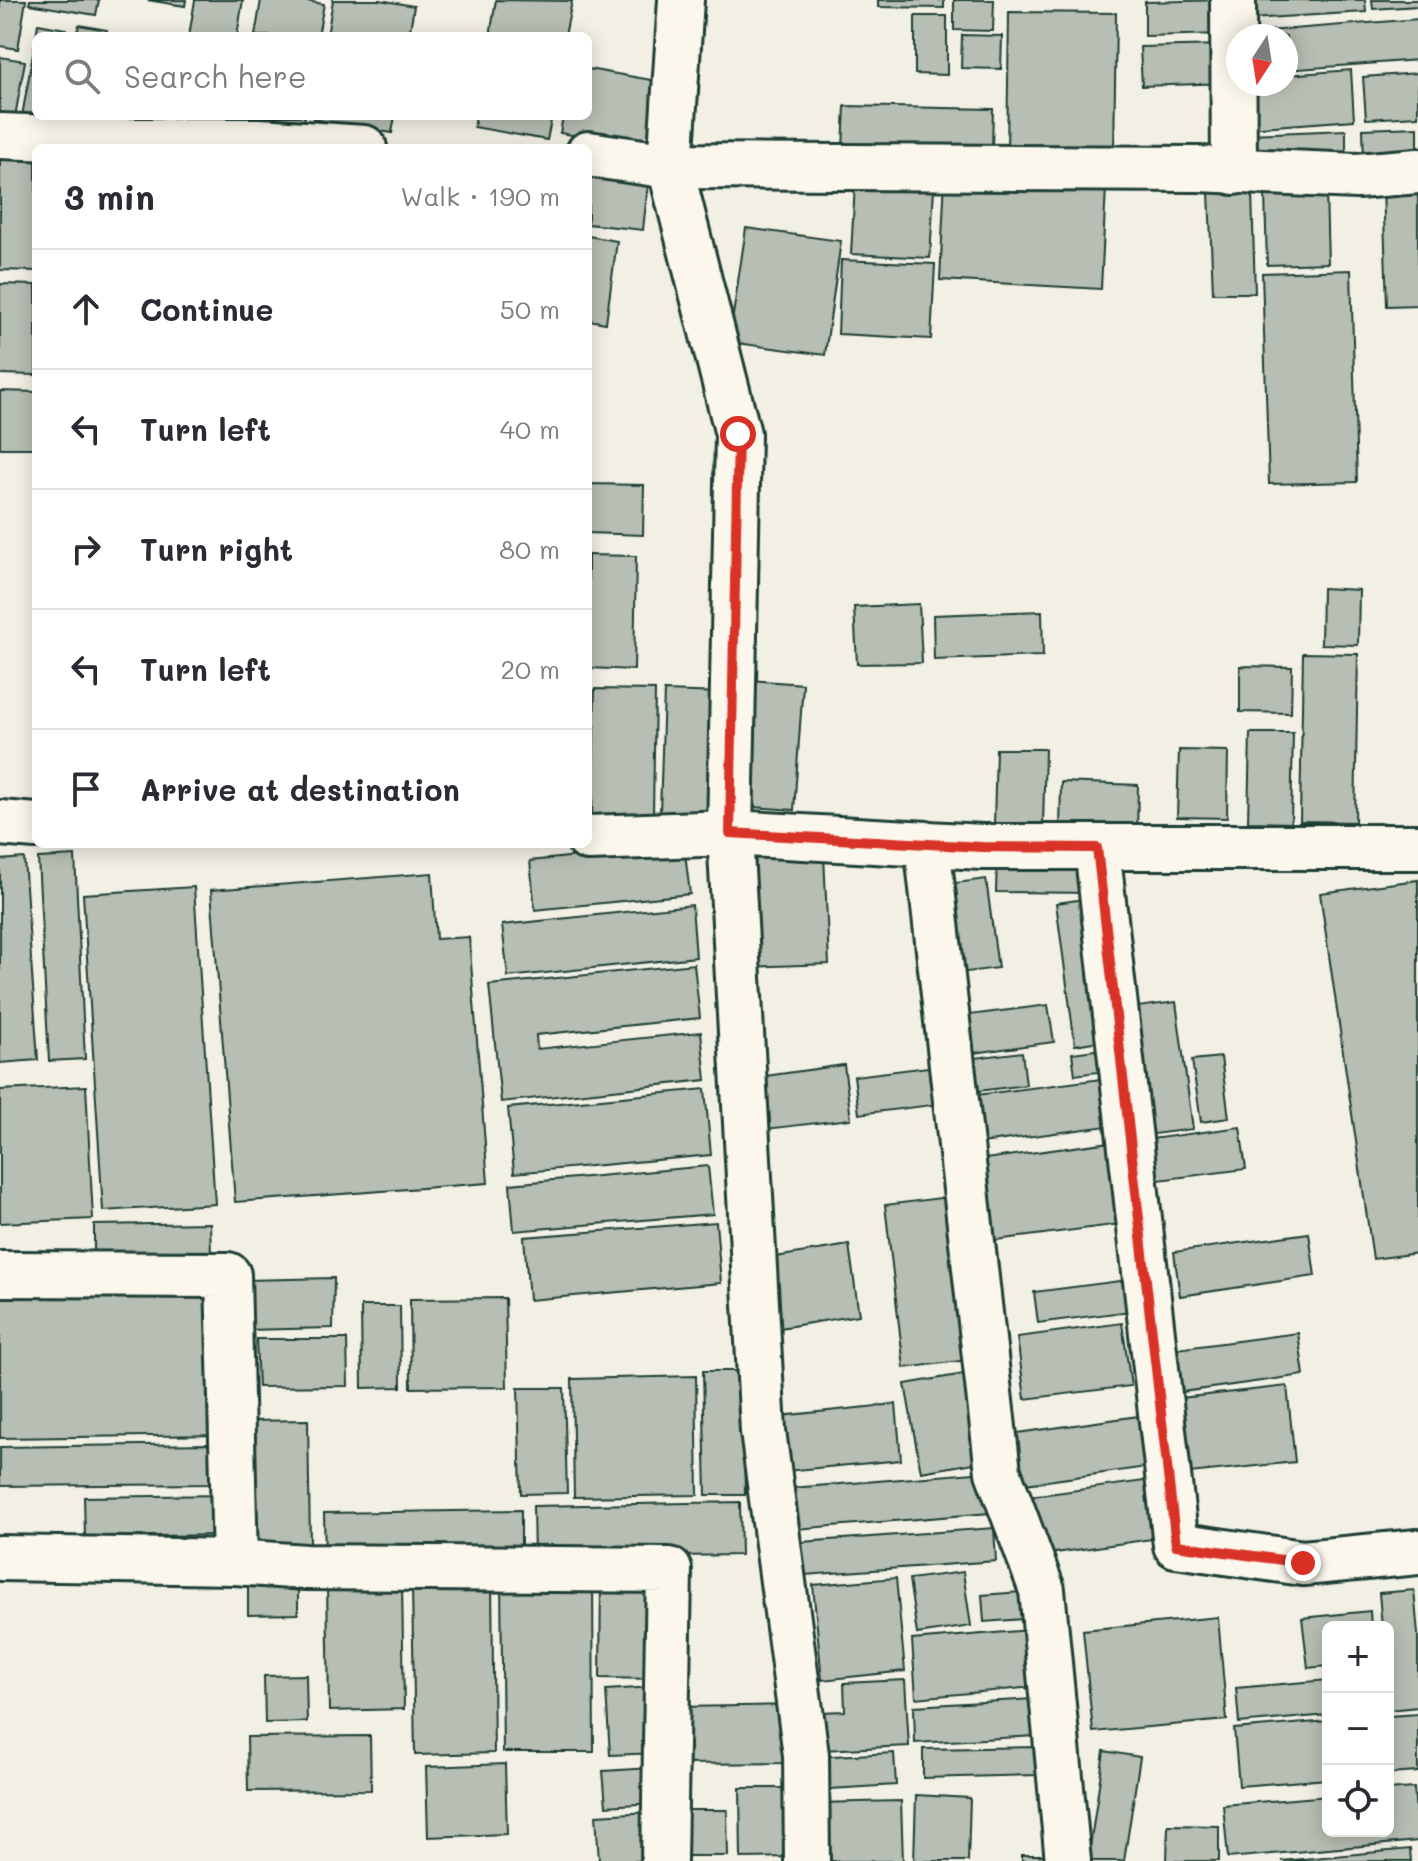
<!DOCTYPE html>
<html lang="en">
<head>
<meta charset="utf-8">
<style>
	:root { --surface:#fff; --page:#f2f2f3; --text:#2b2b33; --muted:#7c7c81; --line:#e1e1e2 }
	body { margin:0; font-family:Mali,sans-serif; background:var(--page); color:var(--text) }
	.controls { position:absolute; right:24px; bottom:24px; display:grid; overflow:hidden; border-radius:12px; box-shadow:0 4px 20px #0003 }
	.controls button { width:72px; height:72px; display:grid; place-items:center; padding:0; border:0; border-bottom:2px solid var(--line); background:var(--surface); color:var(--text); font:40px sans-serif }
	.compass { position:absolute; left:1226px; top:24px; width:72px; height:72px; border-radius:50%; background:var(--surface); box-shadow:0 4px 20px #0003; rotate:192deg }
	.stop { position:absolute; width:24px; height:24px; margin:-18px; border:6px solid #d93025; border-radius:50%; background:#fff }
	.stop.end { background:#d93025; border-color:#fff; box-shadow:0 2px 8px #0008 }
	.list { margin:0; padding:0; list-style:none }
	h2 { display:flex; justify-content:space-between; align-items:center; height:104px; margin:0; padding:0 32px; font-size:34px }
	h2 small { font-size:26px; font-weight:400; color:var(--muted) }
	.list li { display:grid; grid-template-columns:52px 1fr auto; gap:24px; align-items:center; box-sizing:border-box; height:120px; padding:0 32px; border-top:2px solid var(--line) }
	.list b { display:block; font-size:30px; white-space:nowrap }
	.list em { font-size:26px; font-style:normal; color:var(--muted) }
	.icon { flex:none; width:44px; height:44px; fill:none; stroke:currentColor; stroke-width:2; stroke-linecap:round; stroke-linejoin:round }
	.map { position:relative; flex:none; width:1418px; height:1861px; overflow:hidden }
	.search { position:absolute; background:var(--surface); box-shadow:0 4px 20px #0003; left:32px; top:32px; width:560px; height:88px; display:flex; align-items:center; gap:20px; box-sizing:border-box; padding:0 28px; border-radius:12px; color:var(--muted); font-size:30px }
	.panel { position:absolute; background:var(--surface); box-shadow:0 4px 20px #0003; left:32px; top:144px; width:560px; height:704px; border-radius:12px }
	.map>svg:first-child { display:block }
</style>
</head>
<body>
<div class="map">
<svg width="1418" height="1861" viewBox="0 0 1418 1861">
	<rect width="100%" height="100%" fill="#f2f0e5"/>
	<filter id="ink" filterUnits="userSpaceOnUse"><feTurbulence type="fractalNoise" baseFrequency=".0125" numOctaves="2"/><feDisplacementMap in="SourceGraphic" scale="16" xChannelSelector="R" yChannelSelector="G"/><feConvolveMatrix kernelMatrix="1 2 1 2 8 2 1 2 1" color-interpolation-filters="sRGB"/></filter>
	<g filter="url(#ink)">
		<g fill="#b7beb3" stroke="#1f3d34" stroke-width="2">
			<polygon points="0,0 26,0 18,49 0,46"/>
			<polygon points="30,0 99,0 96,15 29,4"/>
			<polygon points="147,0 186,0 185,6"/>
			<polygon points="195,0 243,0 237,36 189,36"/>
			<polygon points="261,0 300,0 324,4 318,36 255,36"/>
			<polygon points="333,0 380,0 414,6 409,36 327,36"/>
			<polygon points="496,0 572,1 565,36 490,36"/>
			<polygon points="878,0 944,0 944,8 878,7"/>
			<polygon points="954,0 994,0 993,31 954,30"/>
			<polygon points="1224,0 1225,34 1145,36 1145,2"/>
			<polygon points="1249,0 1365,0 1366,12 1250,19"/>
			<polygon points="1372,0 1418,0 1418,6 1373,9"/>
			<polygon points="1009,12 1116,13 1114,155 1007,153"/>
			<polygon points="915,16 947,16 947,75 915,74"/>
			<polygon points="1418,19 1418,60 1286,70 1286,36 1242,36 1242,33"/>
			<polygon points="38,24 66,29 65,36 36,36"/>
			<polygon points="79,25 107,30 105,36 77,36"/>
			<polygon points="962,35 1002,36 1001,69 961,68"/>
			<polygon points="36,37 36,116 21,122"/>
			<polygon points="1225,45 1227,83 1142,86 1140,47"/>
			<polygon points="0,57 25,61 13,128 0,126"/>
			<polygon points="588,69 669,83 658,150 560,133 563,116 588,116"/>
			<polygon points="1351,70 1354,120 1247,128 1243,84 1286,84 1286,75"/>
			<polygon points="1418,73 1418,116 1366,119 1363,77"/>
			<polygon points="845,106 993,109 992,151 843,149"/>
			<polygon points="241,116 305,116 302,132 240,121"/>
			<polygon points="313,116 395,116 392,133 313,119"/>
			<polygon points="476,116 552,116 547,140 474,127"/>
			<polygon points="1418,127 1418,160 1364,162 1363,129"/>
			<polygon points="1346,130 1346,161 1247,164 1247,134"/>
			<polygon points="0,152 36,153 36,271 0,270"/>
			<polygon points="588,169 649,175 643,230 588,224"/>
			<polygon points="945,178 1106,187 1101,289 940,280"/>
			<polygon points="855,184 934,188 930,258 851,254"/>
			<polygon points="1418,186 1418,305 1387,306 1383,187"/>
			<polygon points="1252,191 1255,293 1213,293 1209,192"/>
			<polygon points="1326,191 1328,263 1267,265 1265,194"/>
			<polygon points="746,228 841,241 825,355 729,342"/>
			<polygon points="588,236 617,241 606,323 588,320"/>
			<polygon points="841,260 935,264 931,339 838,334"/>
			<polygon points="1351,270 1357,482 1269,484 1262,273"/>
			<polygon points="0,284 36,285 36,375 0,374"/>
			<polygon points="0,391 36,392 36,448 0,448"/>
			<polygon points="588,484 644,485 643,535 588,533"/>
			<polygon points="588,555 636,556 634,670 588,668"/>
			<polygon points="1322,588 1359,590 1358,645 1321,644"/>
			<polygon points="919,604 922,663 857,664 854,607"/>
			<polygon points="1042,611 1043,656 934,660 933,615"/>
			<polygon points="1303,653 1358,654 1355,822 1300,821"/>
			<polygon points="1240,666 1292,667 1291,713 1240,712"/>
			<polygon points="749,680 803,684 794,810 741,806"/>
			<polygon points="595,689 655,690 653,815 592,814"/>
			<polygon points="664,691 722,693 718,815 660,813"/>
			<polygon points="1250,733 1293,733 1291,823 1248,822"/>
			<polygon points="996,749 1045,749 1043,826 994,825"/>
			<polygon points="1179,750 1228,751 1227,818 1177,817"/>
			<polygon points="1061,782 1138,785 1137,834 1060,832"/>
			<polygon points="684,845 690,894 535,910 530,861"/>
			<polygon points="997,853 1092,854 1091,893 996,892"/>
			<polygon points="824,855 829,964 747,967 743,857"/>
			<polygon points="75,856 85,1059 49,1061 38,858"/>
			<polygon points="24,858 38,1060 0,1063 0,860"/>
			<polygon points="432,873 436,939 469,937 488,1183 235,1202 211,890"/>
			<polygon points="986,879 998,968 952,974 940,885"/>
			<polygon points="1418,880 1418,1253 1373,1259 1320,893"/>
			<polygon points="194,887 215,1204 103,1211 83,894"/>
			<polygon points="1092,898 1111,1039 1075,1045 1056,903"/>
			<polygon points="692,905 696,957 508,977 502,925"/>
			<polygon points="694,964 700,1018 536,1035 537,1049 701,1032 706,1080 501,1102 489,985"/>
			<polygon points="1176,1002 1193,1129 1146,1135 1129,1008"/>
			<polygon points="1048,1005 1054,1042 958,1055 953,1017"/>
			<polygon points="1102,1049 1106,1071 1075,1075 1072,1053"/>
			<polygon points="1022,1052 1026,1085 970,1092 966,1059"/>
			<polygon points="1221,1057 1229,1118 1201,1122 1192,1060"/>
			<polygon points="844,1065 851,1119 758,1130 751,1078"/>
			<polygon points="944,1065 949,1103 859,1114 854,1076"/>
			<polygon points="1109,1078 1115,1125 974,1144 968,1096"/>
			<polygon points="86,1086 93,1219 0,1223 0,1090"/>
			<polygon points="705,1089 711,1155 514,1173 508,1108"/>
			<polygon points="1240,1127 1246,1169 1143,1182 1136,1141"/>
			<polygon points="1111,1142 1121,1224 981,1242 970,1161"/>
			<polygon points="708,1166 713,1214 514,1231 510,1184"/>
			<polygon points="956,1196 977,1359 904,1368 885,1205"/>
			<polygon points="716,1222 721,1283 529,1300 524,1237"/>
			<polygon points="210,1223 211,1256 94,1257 94,1225"/>
			<polygon points="1309,1233 1315,1276 1180,1296 1174,1252"/>
			<polygon points="849,1245 859,1315 774,1329 763,1259"/>
			<polygon points="334,1278 333,1328 242,1330 240,1280"/>
			<polygon points="1135,1279 1139,1310 1038,1323 1034,1292"/>
			<polygon points="224,1294 225,1435 0,1438 0,1297"/>
			<polygon points="505,1298 507,1387 411,1388 410,1299"/>
			<polygon points="361,1306 400,1306 401,1387 362,1388"/>
			<polygon points="1122,1323 1131,1386 1025,1399 1017,1337"/>
			<polygon points="1298,1333 1304,1375 1182,1392 1176,1349"/>
			<polygon points="256,1339 347,1339 348,1386 258,1387"/>
			<polygon points="703,1371 743,1371 745,1495 706,1495"/>
			<polygon points="970,1373 986,1461 921,1472 905,1384"/>
			<polygon points="696,1376 698,1495 574,1497 572,1379"/>
			<polygon points="1287,1386 1295,1462 1190,1473 1181,1398"/>
			<polygon points="518,1388 564,1388 567,1493 521,1494"/>
			<polygon points="896,1404 901,1460 775,1472 770,1417"/>
			<polygon points="1146,1415 1154,1466 1018,1485 1010,1434"/>
			<polygon points="308,1420 310,1544 250,1545 248,1421"/>
			<polygon points="210,1444 211,1484 0,1486 0,1447"/>
			<polygon points="986,1472 990,1513 784,1530 780,1489"/>
			<polygon points="1151,1480 1159,1538 1041,1555 1033,1496"/>
			<polygon points="224,1495 224,1535 85,1537 84,1497"/>
			<polygon points="740,1502 741,1555 534,1558 533,1506"/>
			<polygon points="521,1510 521,1556 325,1559 324,1513"/>
			<polygon points="994,1528 996,1561 791,1576 788,1543"/>
			<polygon points="963,1572 971,1626 917,1634 909,1579"/>
			<polygon points="298,1578 298,1614 248,1615 248,1579"/>
			<polygon points="896,1578 905,1671 822,1680 813,1585"/>
			<polygon points="593,1580 594,1752 503,1752 501,1581"/>
			<polygon points="601,1581 657,1581 656,1679 600,1678"/>
			<polygon points="402,1582 404,1709 329,1711 327,1583"/>
			<polygon points="492,1585 494,1753 415,1755 412,1586"/>
			<polygon points="1414,1590 1418,1634 1418,1707 1388,1710 1388,1627 1382,1627 1379,1593"/>
			<polygon points="1021,1592 1023,1619 984,1622 982,1595"/>
			<polygon points="1370,1611 1371,1627 1328,1627 1328,1666 1308,1668 1302,1618"/>
			<polygon points="1218,1617 1227,1720 1093,1732 1083,1630"/>
			<polygon points="1030,1630 1034,1687 916,1698 912,1640"/>
			<polygon points="306,1675 307,1722 265,1723 264,1676"/>
			<polygon points="905,1680 909,1746 821,1750 819,1712 845,1711 844,1683"/>
			<polygon points="1328,1680 1328,1715 1239,1723 1236,1688"/>
			<polygon points="654,1687 658,1753 610,1755 606,1690"/>
			<polygon points="1034,1699 1035,1736 915,1743 914,1706"/>
			<polygon points="795,1705 796,1763 680,1764 678,1707"/>
			<polygon points="1418,1714 1418,1772 1388,1774 1388,1716"/>
			<polygon points="1328,1721 1328,1779 1239,1786 1234,1729"/>
			<polygon points="370,1736 371,1790 248,1791 247,1737"/>
			<polygon points="1039,1747 1039,1775 923,1778 923,1749"/>
			<polygon points="1104,1751 1140,1757 1124,1861 1088,1861"/>
			<polygon points="894,1753 896,1785 814,1790 812,1757"/>
			<polygon points="505,1764 507,1834 428,1837 426,1767"/>
			<polygon points="652,1768 654,1803 606,1806 603,1771"/>
			<polygon points="740,1788 792,1788 793,1857 741,1858"/>
			<polygon points="1414,1788 1418,1841 1228,1858 1223,1805 1328,1796 1328,1831 1388,1831 1388,1790"/>
			<polygon points="916,1795 970,1798 968,1861 914,1861"/>
			<polygon points="901,1801 903,1861 818,1861 816,1803"/>
			<polygon points="676,1810 727,1810 728,1856 677,1856"/>
			<polygon points="651,1812 654,1861 599,1861 596,1815"/>
			<polygon points="1168,1825 1219,1826 1219,1861 1167,1861"/>
			<polygon points="1410,1849 1411,1861 1281,1861"/>
			<rect x="1022" y="1855" width="38" height="6"/>
		</g>
		<g fill="none" stroke-linecap="round" stroke-linejoin="round">
			<defs>
				<g id="minor">
					<polyline points="681,0 670,166 738,434 730,833 763,1431 806,1755 807,1861"/>
					<polyline points="1233,0 1234,172"/>
					<polyline points="0,136 130,141 259,141 364,148"/>
					<polyline points="588,154 670,166 1198,169 1357,176 1418,171"/>
					<polyline points="0,823 36,826"/>
					<polyline points="588,838 730,833 982,847 1418,847"/>
					<polyline points="927,844 998,1472 1042,1590 1068,1861"/>
					<polyline points="1097,848 1176,1545 1303,1563 1418,1552"/>
					<polyline points="0,1274 228,1275 235,1562 305,1567 669,1570 664,1861"/>
					<polyline points="0,1558 235,1562"/>
				</g>
			</defs>
			<use href="#minor" stroke="#1f3d34" stroke-width="50"/>
			<use href="#minor" stroke="#fbf7ec" stroke-width="44"/>
		</g>
	</g>
	<g fill="none" stroke-linecap="round" stroke-linejoin="round" filter="url(#ink)">
		<polyline stroke="#d93025" stroke-width="10" points="738,434 730,833 982,847 1097,848 1176,1545 1303,1563"/>
	</g>
</svg>
<div class="controls">
<button>+</button>
<button>−</button>
<button><svg class="icon" aria-label="locate" viewBox="0 0 24 24"><circle cx="12" cy="12" r="6"/><path d="M12 2v4M12 18v4M2 12h4M18 12h4"/></svg></button>
</div>
<svg class="compass" viewBox="-18 -18 36 36"><path d="M0-13l5 13h-10z" fill="#e53935"/><path d="M0 13l5-13h-10z" fill="#7c7c81"/></svg>
<div class="stop" style="left:738px;top:434px"></div>
<div class="stop end" style="left:1303px;top:1563px"></div>
<div class="search"><svg class="icon" aria-label="search" viewBox="0 0 24 24"><circle cx="10" cy="10" r="6"/><path d="M15 15l6 6"/></svg>Search here</div>
<section class="panel">
<h2>3 min<small>Walk · 190 m</small></h2>
<ul class="list">
<li><svg class="icon" aria-label="ahead" viewBox="0 0 24 24"><path d="M12 20V5M6 11l6-6 6 6"/></svg><div><b>Continue</b></div><em>50 m</em></li>
<li><svg class="icon" aria-label="left" viewBox="0 0 24 24"><path d="M17 20v-9H6M10 6l-5 5 5 5"/></svg><div><b>Turn left</b></div><em>40 m</em></li>
<li><svg class="icon" aria-label="right" viewBox="0 0 24 24"><path d="M7 20v-9h11M14 6l5 5-5 5"/></svg><div><b>Turn right</b></div><em>80 m</em></li>
<li><svg class="icon" aria-label="left" viewBox="0 0 24 24"><path d="M17 20v-9H6M10 6l-5 5 5 5"/></svg><div><b>Turn left</b></div><em>20 m</em></li>
<li><svg class="icon" aria-label="arrive" viewBox="0 0 24 24"><path d="M6 21V4h12l-3 4 3 4H6"/></svg><div><b>Arrive at destination</b></div></li>
</ul>
</section>
</div>
</body>
</html>
